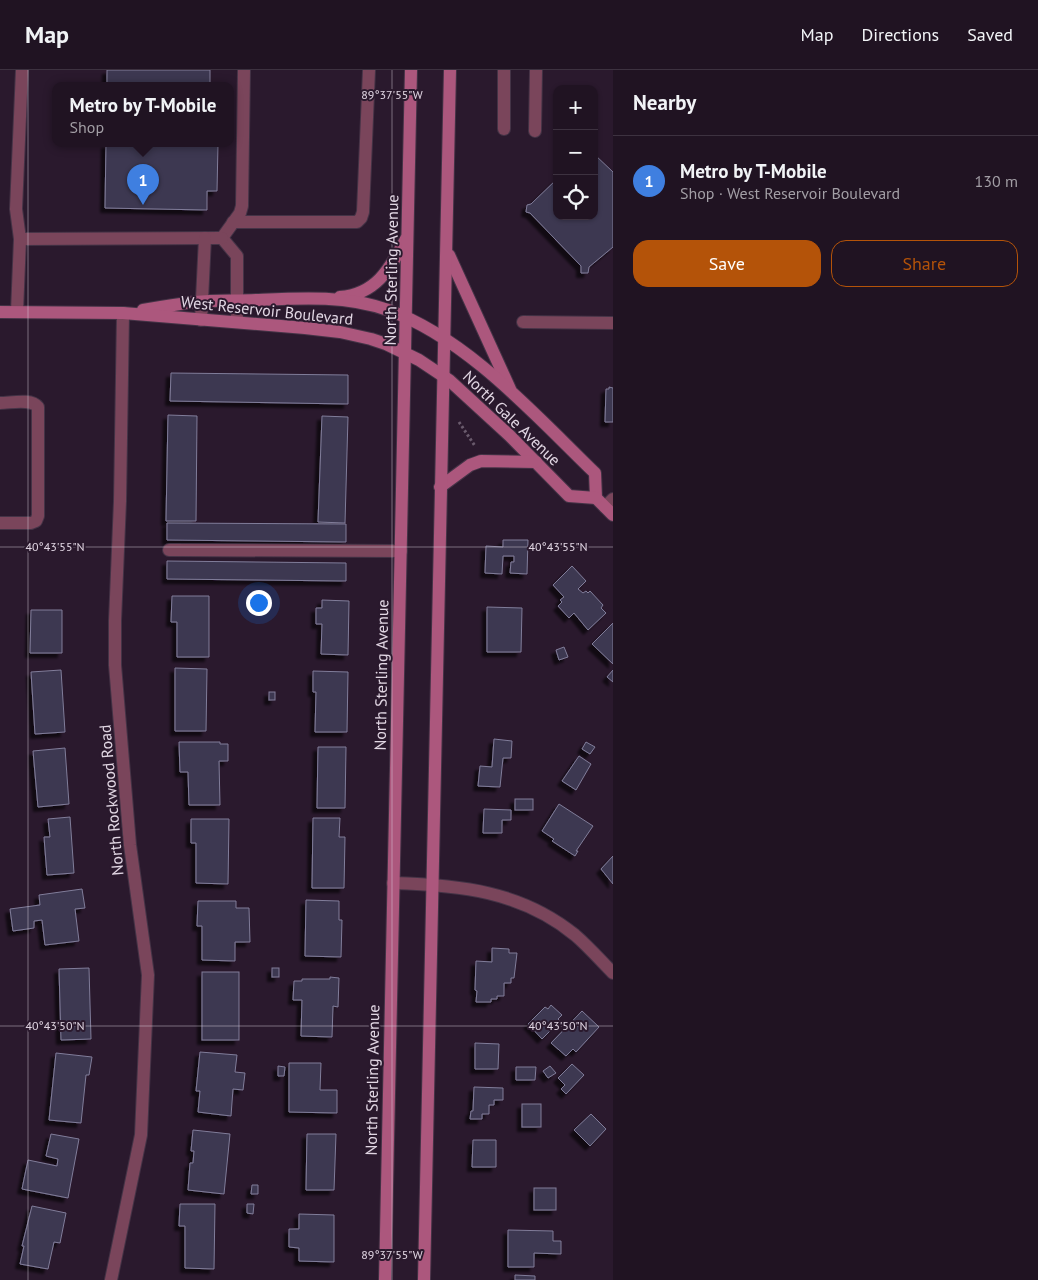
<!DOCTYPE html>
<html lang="en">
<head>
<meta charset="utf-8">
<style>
	:root { --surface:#201322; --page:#2d202f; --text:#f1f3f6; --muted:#a29ea5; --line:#3d3240; --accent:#b45309 }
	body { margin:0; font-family:"PT Sans",sans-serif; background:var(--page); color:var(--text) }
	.controls { position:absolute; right:15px; top:15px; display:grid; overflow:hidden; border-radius:10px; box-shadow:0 1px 4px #0004 }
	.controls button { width:45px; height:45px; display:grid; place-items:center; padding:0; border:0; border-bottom:1px solid var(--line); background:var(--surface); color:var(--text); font:25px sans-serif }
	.you { position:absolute; left:258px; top:532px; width:18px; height:18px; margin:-12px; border:4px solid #fff; border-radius:50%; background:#1a73e8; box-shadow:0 0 0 8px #1a73e833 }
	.badge { display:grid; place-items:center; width:32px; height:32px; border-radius:50%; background:var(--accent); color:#fff; font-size:16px; font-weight:700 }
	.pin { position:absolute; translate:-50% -41px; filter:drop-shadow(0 1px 2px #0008) }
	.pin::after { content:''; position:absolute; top:26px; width:18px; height:15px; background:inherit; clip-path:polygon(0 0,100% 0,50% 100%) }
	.popup { position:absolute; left:52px; top:12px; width:182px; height:65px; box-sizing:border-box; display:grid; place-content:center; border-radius:10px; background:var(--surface); filter:drop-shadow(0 1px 4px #0005); font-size:16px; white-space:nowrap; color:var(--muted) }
	.popup b { font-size:19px; color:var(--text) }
	.popup::after { content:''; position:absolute; left:50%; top:100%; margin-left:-10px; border:10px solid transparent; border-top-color:var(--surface) }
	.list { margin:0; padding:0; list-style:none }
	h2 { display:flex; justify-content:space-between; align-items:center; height:65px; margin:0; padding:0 20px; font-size:21px }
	h2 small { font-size:16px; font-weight:400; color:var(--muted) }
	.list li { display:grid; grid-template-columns:32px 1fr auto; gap:15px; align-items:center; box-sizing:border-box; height:90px; padding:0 20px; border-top:1px solid var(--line) }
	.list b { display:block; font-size:19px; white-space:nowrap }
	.list p { margin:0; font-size:16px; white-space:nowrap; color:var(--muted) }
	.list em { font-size:16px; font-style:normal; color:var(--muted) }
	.actions { display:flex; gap:10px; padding:15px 20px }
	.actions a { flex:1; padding:11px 0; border:1px solid var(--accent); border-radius:15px; text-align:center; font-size:18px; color:var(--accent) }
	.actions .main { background:var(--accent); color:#fff }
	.icon { flex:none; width:28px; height:28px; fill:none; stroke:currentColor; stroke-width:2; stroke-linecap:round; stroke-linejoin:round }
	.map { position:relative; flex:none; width:613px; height:1210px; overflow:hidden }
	header { display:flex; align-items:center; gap:30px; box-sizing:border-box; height:70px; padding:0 25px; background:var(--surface); border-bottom:1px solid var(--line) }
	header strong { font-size:24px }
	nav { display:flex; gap:28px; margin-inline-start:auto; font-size:18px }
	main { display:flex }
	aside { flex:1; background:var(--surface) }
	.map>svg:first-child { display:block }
</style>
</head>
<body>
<header>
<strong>Map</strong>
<nav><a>Map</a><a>Directions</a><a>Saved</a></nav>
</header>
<main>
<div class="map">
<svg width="613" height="1210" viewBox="0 0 613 1210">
	<defs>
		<filter id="shadow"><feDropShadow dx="-4.5" dy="4.5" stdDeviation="1" flood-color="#0009"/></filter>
	</defs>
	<rect width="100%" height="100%" fill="#2a192d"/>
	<g fill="#3c3851" stroke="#817d9a" filter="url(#shadow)">
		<polygon points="107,0 210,0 210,16 219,16 107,16"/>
		<polygon points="106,74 218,74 217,121 207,121 207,140 105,138"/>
		<polygon points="594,84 613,102 613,177 589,197 588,203 581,203 581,196 530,143 526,142 527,135 531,134 557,109 557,146 594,146"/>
		<polygon points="171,303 348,305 348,334 170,331"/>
		<polygon points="609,317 613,318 613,352 605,352 606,319 609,319"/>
		<polygon points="168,345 197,346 196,451 166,451"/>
		<polygon points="322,346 348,347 345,453 318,452"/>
		<polygon points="167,453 346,454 346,472 167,470"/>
		<polygon points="503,470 528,470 527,504 510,503 511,492 514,492 514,486 503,486 502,504 485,503 486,476 503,477"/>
		<polygon points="167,491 346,493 346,511 167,509"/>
		<polygon points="572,496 586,511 578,519 583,523 586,521 588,523 590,521 603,535 601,538 606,543 588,560 574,543 569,548 558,536 562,532 560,530 564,527 553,515"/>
		<polygon points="172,526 209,526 209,587 177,587 177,552 171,552"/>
		<polygon points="322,530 349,531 348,585 321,584 322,554 316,554 316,538 322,538"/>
		<polygon points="487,537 522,538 521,582 487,582"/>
		<polygon points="31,540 62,540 62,583 30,583"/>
		<polygon points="613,553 613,594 592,574"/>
		<polygon points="564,577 568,587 559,590 556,580"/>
		<polygon points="175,598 207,599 206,661 175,661"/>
		<polygon points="61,600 65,662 35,664 31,602"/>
		<polygon points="613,600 613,612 607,607"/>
		<polygon points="313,601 348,602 347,662 315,662 316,622 313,622"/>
		<rect x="269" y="622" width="6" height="8"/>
		<polygon points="494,669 512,671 511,688 503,688 500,717 478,716 480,696 492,697"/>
		<polygon points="179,672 220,672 220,674 228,674 228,691 219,691 220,735 189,735 188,702 180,702"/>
		<polygon points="586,672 595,677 590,684 582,679"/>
		<polygon points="318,677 346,677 345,738 317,738"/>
		<polygon points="65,678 69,734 38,737 33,681"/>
		<polygon points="579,686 591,694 576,720 562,711"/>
		<rect x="515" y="729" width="18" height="11"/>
		<polygon points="559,734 593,756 576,781 578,781 575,786 552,771 554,769 542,761"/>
		<polygon points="484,739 511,740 511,750 502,750 502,763 483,763"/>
		<polygon points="70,747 74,803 47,805 44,767 50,767 48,749"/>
		<polygon points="313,748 340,748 339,767 345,767 344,818 312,818"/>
		<polygon points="191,749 229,749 228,814 196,813 196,773 191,773"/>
		<polygon points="613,786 613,814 601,799"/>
		<polygon points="82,819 85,838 75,839 79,871 45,875 42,850 34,851 34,858 13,861 10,839 40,835 39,825"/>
		<polygon points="306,830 339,831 339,850 342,850 341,887 305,886"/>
		<polygon points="198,831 236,831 236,838 249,838 250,872 235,872 235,891 202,890 202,856 197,856"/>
		<polygon points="492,878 509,879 509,883 517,883 514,908 511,908 511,913 504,913 504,926 497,926 497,929 491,929 491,932 476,932 477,921 475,920 476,891 492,892"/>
		<polygon points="89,898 91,969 61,970 59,899"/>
		<rect x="272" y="898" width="7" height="9"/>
		<rect x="202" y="902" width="37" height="68"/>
		<polygon points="330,907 339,908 338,937 333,936 332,967 301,966 302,930 293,930 294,911 302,911 302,909 330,909"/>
		<polygon points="551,935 562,945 558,949 560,951 542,969 528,954 545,937 548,939"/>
		<polygon points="582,941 599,957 576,982 573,979 566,986 551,973"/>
		<polygon points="475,973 499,974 498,999 475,999"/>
		<polygon points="200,982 237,985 235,1002 245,1003 243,1020 233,1019 231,1046 198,1042 200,1021 196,1021"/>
		<polygon points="56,983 92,987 89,1005 86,1005 81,1053 49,1050"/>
		<polygon points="289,993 321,993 320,1020 337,1020 337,1043 289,1042"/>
		<polygon points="572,994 584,1005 566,1024 561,1019 565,1015 558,1008"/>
		<polygon points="278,996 285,997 284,1006 278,1006"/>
		<polygon points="550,996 556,1003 548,1008 543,1001"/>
		<polygon points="516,997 536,997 535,1010 516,1010"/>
		<polygon points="474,1017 503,1018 503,1030 494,1030 494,1035 489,1035 489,1044 482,1044 482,1049 470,1049 471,1041 473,1041"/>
		<rect x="522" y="1034" width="19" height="23"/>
		<polygon points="591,1044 606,1059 590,1076 574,1060"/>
		<polygon points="193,1060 230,1064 224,1124 188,1120 190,1093 193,1093 194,1081 191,1081"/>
		<polygon points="51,1064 79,1069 68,1128 22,1119 28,1090 57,1096 58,1089 46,1086"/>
		<polygon points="307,1064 336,1064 334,1120 306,1120"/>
		<polygon points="473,1070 496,1070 496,1097 472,1097"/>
		<polygon points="252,1115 258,1115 258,1124 251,1124"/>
		<rect x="534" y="1118" width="22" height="22"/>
		<polygon points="180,1134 215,1134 214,1199 185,1198 185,1156 179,1156"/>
		<polygon points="247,1134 254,1134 253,1144 247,1143"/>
		<polygon points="32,1136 66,1143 60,1173 54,1172 48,1199 20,1194 24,1176 22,1176"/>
		<polygon points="299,1144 334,1145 334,1192 299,1191 299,1178 289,1177 289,1159 299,1159"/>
		<polygon points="508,1160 553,1161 553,1171 561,1171 561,1184 534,1183 534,1197 508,1197"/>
		<polygon points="515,1205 535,1206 535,1210 515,1210"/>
	</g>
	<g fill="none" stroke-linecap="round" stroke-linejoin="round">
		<defs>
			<g id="lane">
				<polyline points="504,59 504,0"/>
				<polyline points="535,61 536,0"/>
				<polyline points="233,152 357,152 361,148 363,142 369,0"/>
				<polyline points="222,168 240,143 242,136 244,0"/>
				<polyline points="222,168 237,186 237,252"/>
				<polyline points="20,169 222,168"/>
				<polyline points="17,242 20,169 16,139 22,0"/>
				<polyline points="201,250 205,168"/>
				<path d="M0 333C11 333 31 328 38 337V446L36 451 31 453H0"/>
				<polyline points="169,480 401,481"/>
			</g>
			<g id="street">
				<polyline points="523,252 613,253"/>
				<polyline points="605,437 613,429"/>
				<path d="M393 813C459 815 521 821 575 865 589 877 601 891 613 903"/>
				<polyline points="111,1210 141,1065 148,905 130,775 115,595 115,551 120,431 123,243"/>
			</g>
			<g id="secondary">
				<polyline points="449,185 510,319"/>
				<path d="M340 227C377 224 390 198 406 169"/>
				<path d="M143 240C160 237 178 234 195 232 215 230 236 231 256 230 300 228 345 225 388 240 467 268 536 346 595 403L596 428 613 445"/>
				<polyline points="0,242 123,243 305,258 340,262 371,269 386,274 419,290 449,310 509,365 569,426 596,428"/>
				<polyline points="440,417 470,395 481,391 536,392"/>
				<polyline points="385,1210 411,0"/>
				<polyline points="424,1210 450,0"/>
			</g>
		</defs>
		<use href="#lane" stroke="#443346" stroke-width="14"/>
		<use href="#street" stroke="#443346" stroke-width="14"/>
		<use href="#secondary" stroke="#443346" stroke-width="14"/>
		<polyline stroke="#6a5b6d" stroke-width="3" stroke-dasharray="2.5 2.5" stroke-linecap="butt" points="459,352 475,376"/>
		<use href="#lane" stroke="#7a455b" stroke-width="12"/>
		<use href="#street" stroke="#7a455b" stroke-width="12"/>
		<use href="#secondary" stroke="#ac577d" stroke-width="12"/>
	</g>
	<path fill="none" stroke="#e1d6e3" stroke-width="1" stroke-opacity="0.45" d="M28 0V1210M392 0V1210M0 477H613M0 956H613"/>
	<g text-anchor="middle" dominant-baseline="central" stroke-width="4" stroke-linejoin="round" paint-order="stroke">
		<g font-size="16" fill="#e1d6e3" stroke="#2a192d">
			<text transform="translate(391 200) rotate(-89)">North Sterling Avenue</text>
			<text transform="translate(267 240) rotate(6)">West Reservoir Boulevard</text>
			<text transform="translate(512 348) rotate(44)">North Gale Avenue</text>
			<text transform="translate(381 605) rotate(-89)">North Sterling Avenue</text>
			<text transform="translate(111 730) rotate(-95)">North Rockwood Road</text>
			<text transform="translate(372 1010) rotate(-89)">North Sterling Avenue</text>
		</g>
	</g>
	<g font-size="12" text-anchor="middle" fill="#e1d6e3" stroke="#2a192d" stroke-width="4" stroke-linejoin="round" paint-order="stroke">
		<text x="392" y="29">89°37'55"W</text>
		<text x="55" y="481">40°43'55"N</text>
		<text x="558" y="481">40°43'55"N</text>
		<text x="55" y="960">40°43'50"N</text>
		<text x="558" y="960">40°43'50"N</text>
		<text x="392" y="1189">89°37'55"W</text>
	</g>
</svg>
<div class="controls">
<button>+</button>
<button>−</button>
<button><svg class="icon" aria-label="locate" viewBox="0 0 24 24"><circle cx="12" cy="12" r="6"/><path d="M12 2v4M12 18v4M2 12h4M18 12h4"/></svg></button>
</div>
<div class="you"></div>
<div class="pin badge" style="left:143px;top:135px;background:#3f7fe0">1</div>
<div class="popup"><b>Metro by T-Mobile</b>Shop</div>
</div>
<aside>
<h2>Nearby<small></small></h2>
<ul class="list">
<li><span class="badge" style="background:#3f7fe0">1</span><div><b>Metro by T-Mobile</b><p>Shop · West Reservoir Boulevard</p></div><em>130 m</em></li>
</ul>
<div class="actions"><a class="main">Save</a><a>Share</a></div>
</aside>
</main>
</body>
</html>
